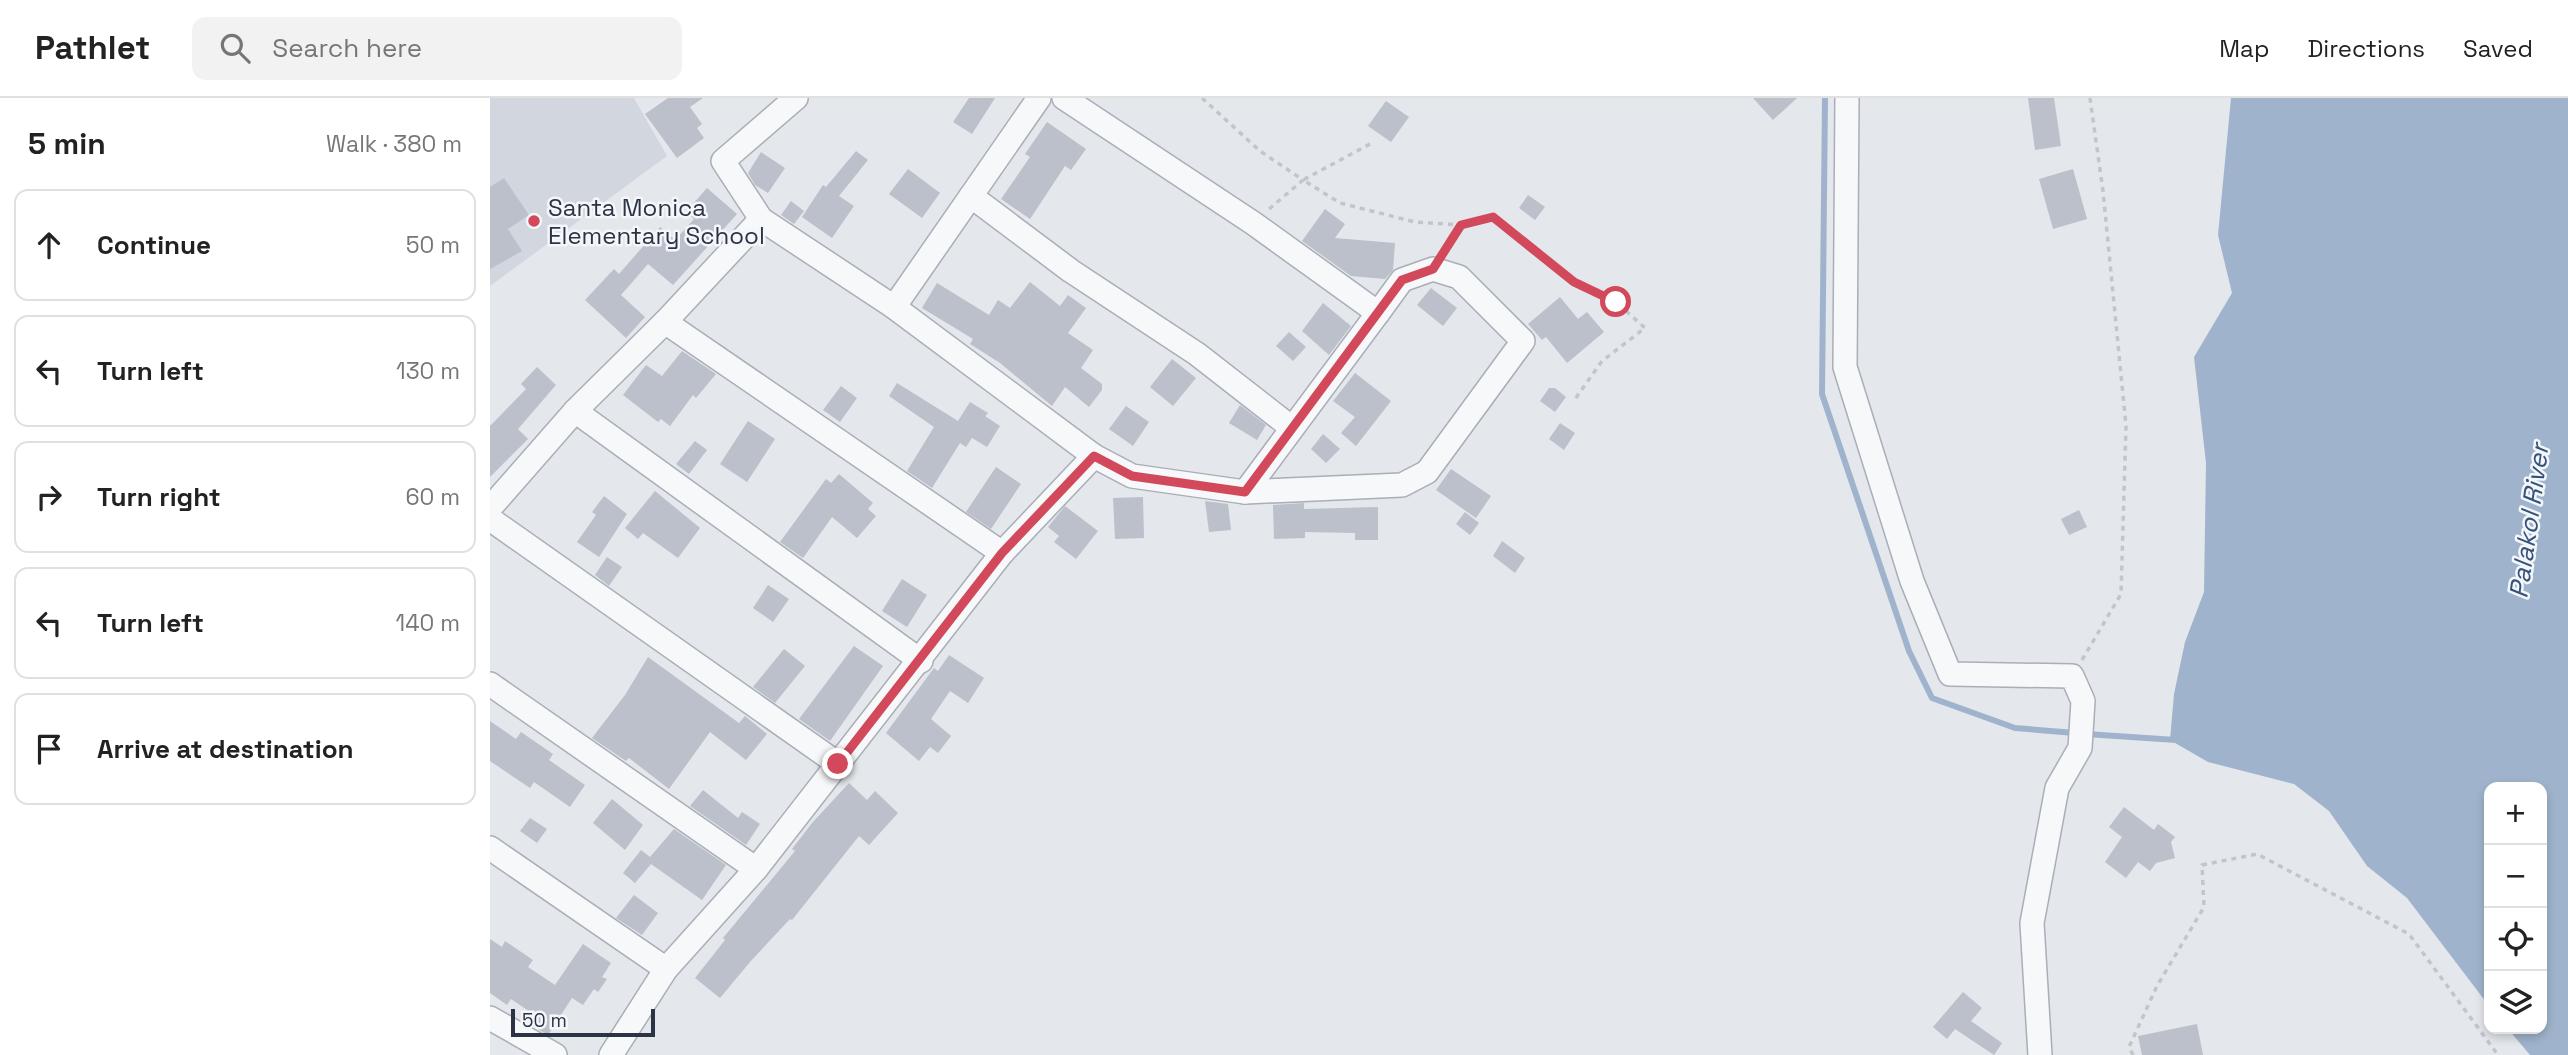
<!DOCTYPE html>
<html lang="en">
<head>
<meta charset="utf-8">
<style>
	:root { --surface:#fff; --page:#f2f2f2; --text:#222; --muted:#767676; --line:#e0e0e0 }
	body { margin:0; font-family:"Space Grotesk",sans-serif; background:var(--page); color:var(--text) }
	.controls { position:absolute; right:21px; bottom:21px; display:grid; overflow:hidden; border-radius:14px; box-shadow:0 4px 10px #0003 }
	.controls button { width:63px; height:63px; display:grid; place-items:center; padding:0; border:0; border-bottom:2px solid var(--line); background:var(--surface); color:var(--text); font:35px sans-serif }
	.scale { position:absolute; left:21px; bottom:18px; width:144px; box-sizing:border-box; padding-left:7px; border:4px solid #2b3445; border-top:0; font-size:19px; line-height:24px; white-space:nowrap; color:#2b3445; -webkit-text-stroke:5px #f4f6f9; paint-order:stroke }
	.stop { position:absolute; width:21px; height:21px; margin:-16px; border:5px solid #d1495b; border-radius:50%; background:#fff }
	.stop.end { background:#d1495b; border-color:#fff; box-shadow:0 2px 7px #0008 }
	.list { margin:0; padding:0; list-style:none }
	h2 { display:flex; justify-content:space-between; align-items:center; height:91px; margin:0; padding:0 28px; font-size:30px }
	h2 small { font-size:23px; font-weight:400; color:var(--muted) }
	.list li { display:grid; grid-template-columns:46px 1fr auto; gap:21px; align-items:center; box-sizing:border-box; height:112px; margin:0 14px 14px; padding:0 14px; border:2px solid var(--line); border-radius:14px }
	.list b { display:block; font-size:26px; white-space:nowrap }
	.list em { font-size:23px; font-style:normal; color:var(--muted) }
	.icon { flex:none; width:38px; height:38px; fill:none; stroke:currentColor; stroke-width:2; stroke-linecap:round; stroke-linejoin:round }
	.map { position:relative; flex:none; width:2078px; height:957px; overflow:hidden }
	header { display:flex; align-items:center; gap:42px; box-sizing:border-box; height:98px; padding:0 35px; background:var(--surface); border-bottom:2px solid var(--line) }
	header strong { font-size:33px }
	nav { display:flex; gap:38px; margin-inline-start:auto; font-size:24px }
	.search { width:490px; height:63px; background:var(--page); display:flex; align-items:center; gap:18px; box-sizing:border-box; padding:0 24px; border-radius:14px; color:var(--muted); font-size:26px }
	main { display:flex }
	aside { flex:1; background:var(--surface) }
	.map>svg:first-child { display:block }
</style>
</head>
<body>
<header>
<strong>Pathlet</strong>
<div class="search"><svg class="icon" aria-label="search" viewBox="0 0 24 24"><circle cx="10" cy="10" r="6"/><path d="M15 15l6 6"/></svg>Search here</div>
<nav><a>Map</a><a>Directions</a><a>Saved</a></nav>
</header>
<main>
<aside>
<h2>5 min<small>Walk · 380 m</small></h2>
<ul class="list">
<li><svg class="icon" aria-label="ahead" viewBox="0 0 24 24"><path d="M12 20V5M6 11l6-6 6 6"/></svg><div><b>Continue</b></div><em>50 m</em></li>
<li><svg class="icon" aria-label="left" viewBox="0 0 24 24"><path d="M17 20v-9H6M10 6l-5 5 5 5"/></svg><div><b>Turn left</b></div><em>130 m</em></li>
<li><svg class="icon" aria-label="right" viewBox="0 0 24 24"><path d="M7 20v-9h11M14 6l5 5-5 5"/></svg><div><b>Turn right</b></div><em>60 m</em></li>
<li><svg class="icon" aria-label="left" viewBox="0 0 24 24"><path d="M17 20v-9H6M10 6l-5 5 5 5"/></svg><div><b>Turn left</b></div><em>140 m</em></li>
<li><svg class="icon" aria-label="arrive" viewBox="0 0 24 24"><path d="M6 21V4h12l-3 4 3 4H6"/></svg><div><b>Arrive at destination</b></div></li>
</ul>
</aside>
<div class="map">
<svg width="2078" height="957" viewBox="0 0 2078 957">
	<rect width="100%" height="100%" fill="#e4e7ec"/>
	<polygon fill="#d2d6de" points="0,0 144,0 177,58 0,188"/>
	<polygon fill="#9fb4cc" points="1741,0 2078,0 2078,957 2040,957 2018,931 2052,931 2052,689 1999,689 1999,908 1917,800 1877,768 1839,713 1804,686 1718,664 1680,642 1684,596 1695,544 1714,494 1716,365 1704,259 1742,195 1728,137"/>
	<g fill="none" stroke-linecap="round" stroke-linejoin="round">
		<g stroke="#9fb4cc" stroke-width="6">
			<polyline points="1335,0 1332,296 1419,553 1442,600 1525,630 1585,635"/>
			<polyline points="1596,636 1686,642"/>
		</g>
	</g>
	<g fill="#bbc0ca">
		<polygon points="178,0 213,0 200,9 212,26 207,30 214,40 187,60 155,16"/>
		<polygon points="479,0 505,0 482,36 463,24"/>
		<polygon points="1263,0 1307,0 1283,22"/>
		<polygon points="1538,0 1564,0 1571,48 1545,52"/>
		<polygon points="896,3 919,19 901,44 878,28"/>
		<polygon points="557,24 596,51 581,72 575,68 540,121 511,101 540,59 535,56"/>
		<polygon points="366,53 378,62 349,98 364,108 342,140 312,119 333,87 336,89"/>
		<polygon points="271,54 295,70 278,95 265,87 258,75"/>
		<polygon points="418,71 450,95 432,120 399,96"/>
		<polygon points="1583,71 1597,121 1563,131 1549,81"/>
		<polygon points="14,80 39,117 18,131 32,153 0,171 0,89"/>
		<polygon points="217,90 247,116 183,187 158,166 131,197 155,219 136,240 95,202 124,171 129,176 170,129 185,142 204,121 196,114"/>
		<polygon points="1038,97 1055,109 1045,122 1029,110"/>
		<polygon points="301,103 314,113 304,126 291,117"/>
		<polygon points="835,111 855,126 845,140 905,145 903,172 895,181 861,178 812,143"/>
		<polygon points="540,184 570,208 578,197 596,210 578,235 603,252 591,270 612,286 612,292 599,309 575,289 562,308 510,265 480,246 483,241 432,210 447,185 499,217 508,202 520,210"/>
		<polygon points="941,190 967,210 953,228 927,207"/>
		<polygon points="1070,199 1088,221 1097,214 1114,234 1077,265 1056,239 1052,242 1038,226"/>
		<polygon points="833,205 861,228 839,257 812,233"/>
		<polygon points="799,234 816,249 803,263 786,248"/>
		<polygon points="192,253 226,276 206,300 203,297 180,328 171,321 168,324 133,297 156,267 172,278"/>
		<polygon points="682,261 706,280 683,308 660,289"/>
		<polygon points="47,269 66,287 28,331 38,341 0,379 0,328 36,291 31,286"/>
		<polygon points="865,275 901,303 866,348 851,335 865,319 843,303"/>
		<polygon points="407,285 468,323 480,304 498,315 495,318 510,328 497,349 482,340 476,349 470,345 442,390 417,373 444,329 399,298"/>
		<polygon points="351,288 367,300 350,324 333,312"/>
		<polygon points="1059,290 1065,290 1076,299 1065,314 1050,303"/>
		<polygon points="750,307 776,327 767,342 739,325"/>
		<polygon points="636,308 659,324 643,348 619,331"/>
		<polygon points="258,323 285,341 257,384 230,366"/>
		<polygon points="1070,325 1085,335 1074,352 1059,341"/>
		<polygon points="833,336 850,351 836,365 821,351"/>
		<polygon points="205,343 217,352 199,376 186,366"/>
		<polygon points="506,369 531,386 501,431 476,414"/>
		<polygon points="961,371 1001,398 986,420 946,392"/>
		<polygon points="349,376 383,405 378,411 386,418 367,440 342,419 313,460 290,444 336,381 341,385"/>
		<polygon points="165,393 210,430 188,460 153,435 148,441 135,430"/>
		<polygon points="114,398 137,416 109,459 87,444 106,417 102,414"/>
		<polygon points="653,399 654,440 625,441 623,400"/>
		<polygon points="715,403 738,406 741,432 719,434"/>
		<polygon points="814,405 814,411 888,409 888,442 865,442 865,435 815,434 815,440 784,441 783,407"/>
		<polygon points="575,408 608,433 586,461 564,444 569,438 558,429"/>
		<polygon points="1589,412 1597,429 1579,437 1571,421"/>
		<polygon points="975,414 989,425 980,437 966,426"/>
		<polygon points="1012,443 1035,460 1025,475 1003,458"/>
		<polygon points="117,459 132,469 119,488 105,477"/>
		<polygon points="412,481 437,497 417,529 392,513"/>
		<polygon points="278,487 299,501 283,524 263,510"/>
		<polygon points="364,548 393,568 340,643 309,621"/>
		<polygon points="294,551 315,568 285,605 263,589"/>
		<polygon points="459,557 494,580 478,605 460,593 441,621 461,638 448,655 440,649 429,663 396,635 444,570 448,573"/>
		<polygon points="158,559 249,625 255,618 277,636 256,662 220,634 179,691 139,660 136,663 102,640 135,597"/>
		<polygon points="0,623 26,641 31,634 63,656 59,662 95,687 80,709 44,684 40,690 0,663"/>
		<polygon points="359,685 377,702 385,693 408,715 379,747 369,738 302,822 300,821 260,864 230,900 205,880 235,842 233,840 305,753 302,751 322,725"/>
		<polygon points="213,692 248,720 252,714 270,726 256,747 200,708"/>
		<polygon points="122,701 153,727 135,752 103,725"/>
		<polygon points="1634,709 1664,732 1668,726 1685,739 1681,744 1685,760 1666,765 1660,773 1648,764 1636,780 1615,764 1632,739 1619,729"/>
		<polygon points="40,720 57,731 47,745 30,733"/>
		<polygon points="184,731 236,767 212,802 161,766 145,785 133,775 151,752 160,759"/>
		<polygon points="144,797 168,815 152,837 126,820"/>
		<polygon points="0,841 12,849 15,843 43,862 38,869 65,887 93,846 121,865 112,879 117,881 108,894 104,891 93,907 82,900 58,937 40,927 46,918 21,901 17,907 0,895"/>
		<polygon points="1473,894 1492,910 1481,923 1512,945 1504,957 1465,931 1457,941 1443,929"/>
		<polygon points="1707,926 1713,957 1652,957 1648,938"/>
	</g>
	<g fill="none" stroke-linecap="round" stroke-linejoin="round">
		<defs>
			<g id="minor">
				<polyline points="306,0 233,63 271,121 404,209"/>
				<polyline points="574,0 763,125 888,215 755,394"/>
				<polyline points="1357,0 1355,269 1422,483 1460,576 1582,578 1593,603 1590,650 1567,690 1542,825 1550,957"/>
				<polyline points="481,98 581,173 707,256 802,330"/>
				<polyline points="175,224 512,455"/>
				<polyline points="85,313 431,563"/>
				<polyline points="604,358 642,378 755,394 912,387 937,374 1033,243 969,179 943,171 912,182 888,215"/>
				<polyline points="0,410 85,313 175,224 271,121"/>
				<polyline points="0,421 348,666"/>
				<polyline points="0,586 266,771"/>
				<polyline points="0,750 176,871"/>
				<polyline points="0,920 65,957"/>
				<polyline points="121,957 176,871 266,771 512,455 604,358 404,209 549,0"/>
			</g>
		</defs>
		<use href="#minor" stroke="#a9aeb7" stroke-width="26"/>
		<g stroke="#c2c5cb" stroke-width="3.5" stroke-dasharray="5 5" stroke-linecap="butt">
			<polyline points="712,0 770,53 813,82 778,112"/>
			<polyline points="880,46 813,82 850,105 925,124 971,127"/>
			<polyline points="953,155 971,127 1003,119 1084,184 1126,204 1155,230 1112,263 1083,304"/>
			<polyline points="1592,562 1631,496 1636,328 1613,93 1600,0"/>
			<polyline points="1643,957 1639,949 1667,888 1714,809 1712,767 1767,756 1919,836 2008,957"/>
		</g>
		<use href="#minor" stroke="#f7f8fa" stroke-width="23"/>
	</g>
	<g fill="none" stroke-linecap="round" stroke-linejoin="round">
		<polyline stroke="#d1495b" stroke-width="9" points="348,666 512,455 604,358 642,378 755,394 912,182 943,171 971,127 1003,119 1084,184 1126,204"/>
	</g>
	<circle fill="#d1495b" stroke="#f4f6f9" stroke-width="2.5" cx="44" cy="123" r="7"/>
	<g text-anchor="middle" dominant-baseline="central" stroke-width="5" stroke-linejoin="round" paint-order="stroke">
		<g font-size="24" fill="#2b3445" stroke="#f4f6f9" text-anchor="start">
			<text x="58" y="109">Santa Monica<tspan x="58" dy="28">Elementary School</tspan></text>
		</g>
		<g font-size="26" font-style="italic" fill="#34527a" stroke="#f4f6f9">
			<text transform="translate(2039 423) rotate(-82)">Palakol River</text>
		</g>
	</g>
</svg>
<div class="controls">
<button>+</button>
<button>−</button>
<button><svg class="icon" aria-label="locate" viewBox="0 0 24 24"><circle cx="12" cy="12" r="6"/><path d="M12 2v4M12 18v4M2 12h4M18 12h4"/></svg></button>
<button><svg class="icon" aria-label="layers" viewBox="0 0 24 24"><path d="M12 4l9 5-9 5-9-5zM3 14l9 5 9-5"/></svg></button>
</div>
<div class="scale">50 m</div>
<div class="stop" style="left:1126px;top:204px"></div>
<div class="stop end" style="left:348px;top:666px"></div>
</div>
</main>
</body>
</html>
